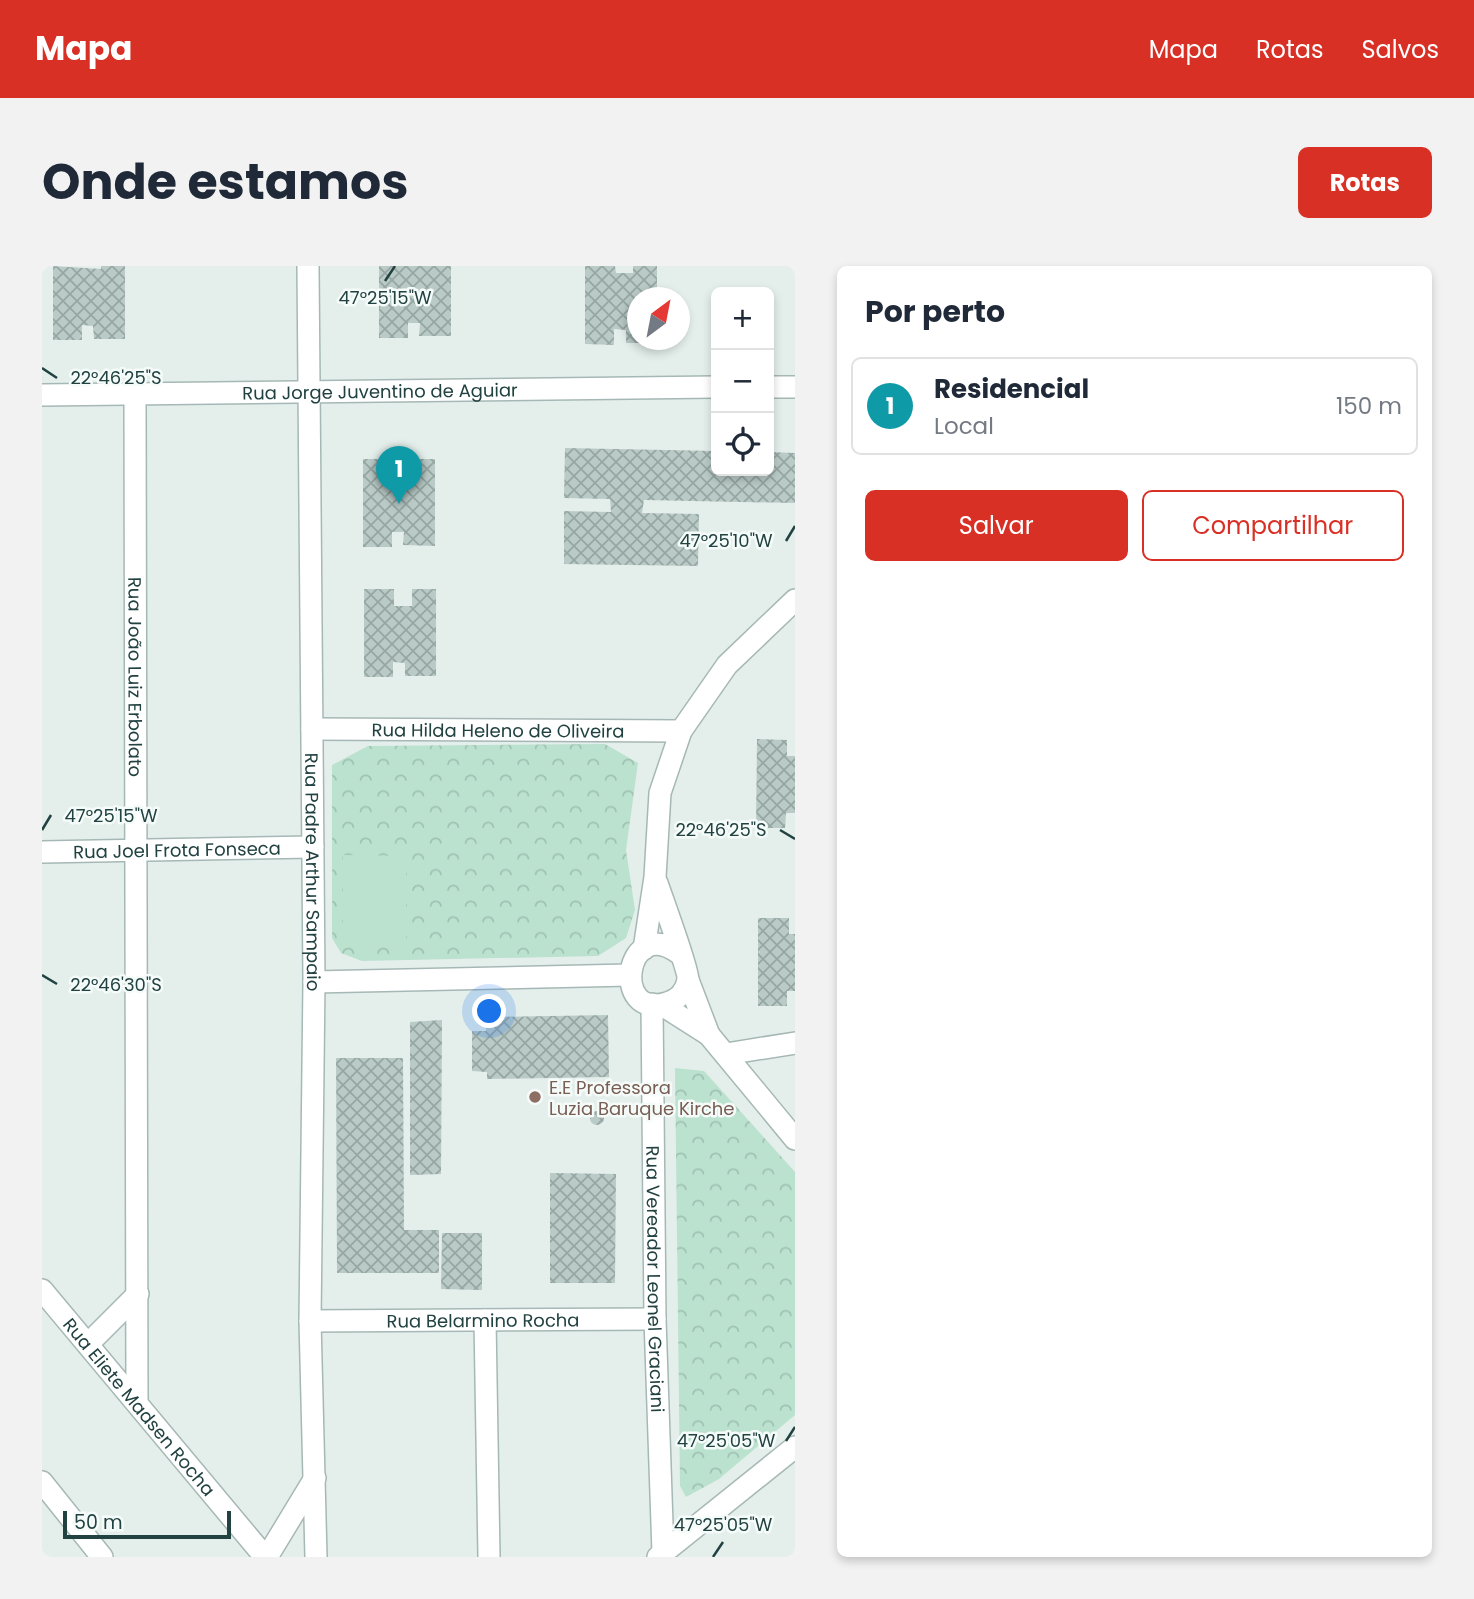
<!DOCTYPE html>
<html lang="pt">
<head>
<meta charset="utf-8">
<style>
	:root { --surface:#fff; --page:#f2f2f3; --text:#1f2937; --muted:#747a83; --line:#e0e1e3; --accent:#d93025 }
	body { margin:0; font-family:Poppins,sans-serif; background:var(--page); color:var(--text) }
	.controls { position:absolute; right:21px; top:21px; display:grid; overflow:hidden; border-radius:10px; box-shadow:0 4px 10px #0003 }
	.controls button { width:63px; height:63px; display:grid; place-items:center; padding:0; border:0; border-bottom:2px solid var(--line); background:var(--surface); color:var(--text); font:35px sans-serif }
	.compass { position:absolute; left:585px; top:21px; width:63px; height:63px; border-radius:50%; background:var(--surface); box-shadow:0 4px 10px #0003; rotate:32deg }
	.scale { position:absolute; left:21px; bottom:18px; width:168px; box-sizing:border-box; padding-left:7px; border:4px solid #214241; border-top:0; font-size:19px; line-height:24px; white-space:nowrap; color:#214241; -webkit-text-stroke:5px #f5fbf9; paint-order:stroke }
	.you { position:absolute; left:448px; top:746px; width:24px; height:24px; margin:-18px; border:5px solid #fff; border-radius:50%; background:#1a73e8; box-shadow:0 0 0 10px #1a73e833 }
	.badge { display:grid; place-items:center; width:46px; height:46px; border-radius:50%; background:var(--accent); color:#fff; font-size:23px; font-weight:700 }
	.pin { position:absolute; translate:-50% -58px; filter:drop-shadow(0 2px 4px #0008) }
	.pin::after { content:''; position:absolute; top:37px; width:24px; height:21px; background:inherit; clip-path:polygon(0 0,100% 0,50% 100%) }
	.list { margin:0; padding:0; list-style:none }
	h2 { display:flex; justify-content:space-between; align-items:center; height:91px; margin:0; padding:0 28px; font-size:30px }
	h2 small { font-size:23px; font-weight:400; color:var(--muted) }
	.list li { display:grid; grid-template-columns:46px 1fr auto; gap:21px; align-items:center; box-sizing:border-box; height:98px; margin:0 14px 14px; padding:0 14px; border:2px solid var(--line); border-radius:10px }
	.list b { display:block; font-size:26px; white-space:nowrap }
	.list p { margin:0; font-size:23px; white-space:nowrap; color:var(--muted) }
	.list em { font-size:23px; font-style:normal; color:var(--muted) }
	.actions { display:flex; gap:14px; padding:21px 28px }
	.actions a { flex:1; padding:16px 0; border:2px solid var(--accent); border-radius:10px; text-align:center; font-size:24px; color:var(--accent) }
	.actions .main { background:var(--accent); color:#fff }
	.icon { flex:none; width:38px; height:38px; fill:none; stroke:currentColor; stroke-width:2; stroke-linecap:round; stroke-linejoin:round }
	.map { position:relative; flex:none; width:753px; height:1291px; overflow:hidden; border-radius:10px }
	header { display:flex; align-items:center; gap:42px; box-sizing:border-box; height:98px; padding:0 35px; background:var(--accent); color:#fff }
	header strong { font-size:33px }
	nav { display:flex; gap:38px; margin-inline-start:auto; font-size:24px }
	.intro { display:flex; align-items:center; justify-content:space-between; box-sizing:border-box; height:168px; padding:0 42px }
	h1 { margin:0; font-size:49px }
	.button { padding:18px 32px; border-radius:10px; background:var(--accent); color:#fff; font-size:24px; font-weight:700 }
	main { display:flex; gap:42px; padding:0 42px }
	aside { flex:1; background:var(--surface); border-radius:10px; box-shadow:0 4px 10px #0003 }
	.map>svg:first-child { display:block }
</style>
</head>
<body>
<header>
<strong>Mapa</strong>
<nav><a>Mapa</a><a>Rotas</a><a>Salvos</a></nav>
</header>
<div class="intro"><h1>Onde estamos</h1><a class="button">Rotas</a></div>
<main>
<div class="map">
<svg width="753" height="1291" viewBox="0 0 753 1291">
	<defs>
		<pattern id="park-crowns" width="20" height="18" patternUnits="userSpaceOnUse" patternTransform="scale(1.75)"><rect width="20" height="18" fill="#bbe1cf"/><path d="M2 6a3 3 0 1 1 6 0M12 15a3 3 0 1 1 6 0" fill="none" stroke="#a0c2b3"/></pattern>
		<pattern id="building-cross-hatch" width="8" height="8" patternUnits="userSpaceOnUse" patternTransform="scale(1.75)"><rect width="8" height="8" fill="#b9cac7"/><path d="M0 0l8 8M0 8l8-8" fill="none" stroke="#96a6a3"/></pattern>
	</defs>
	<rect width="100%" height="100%" fill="#e4efec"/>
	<g fill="url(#park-crowns)">
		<polygon points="563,478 596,497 584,584 593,644 584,672 556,690 320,695 299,687 290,672 290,499 326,480"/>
		<polygon points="633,802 662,805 753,906 753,1149 677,1213 644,1231 638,1220"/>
	</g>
	<polygon fill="#bbe1cf" points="301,589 364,590 364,679 301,679"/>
	<g fill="url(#building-cross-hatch)">
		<polygon points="11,0 59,3 59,0 83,0 83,73 52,73 51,60 40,59 40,74 11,74"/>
		<polygon points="337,0 409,0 409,70 377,70 378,57 366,57 366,72 337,72"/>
		<polygon points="543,0 573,0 574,7 591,7 591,0 615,0 615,32 596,32 596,74 615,74 615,77 584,77 584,64 572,63 572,79 543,78"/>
		<polygon points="523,182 674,185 674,205 727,205 727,186 753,187 753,237 602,234 600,247 657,248 656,300 522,298 522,245 569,246 568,233 522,232"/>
		<polygon points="321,193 351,193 351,209 369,209 369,193 393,193 393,280 361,279 362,266 350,266 350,281 321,281"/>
		<polygon points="322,323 352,323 352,340 370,340 370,323 394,323 394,410 363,410 363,397 351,396 351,411 322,411"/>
		<polygon points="715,473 745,474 745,490 753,490 753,547 744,547 743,562 714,562"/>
		<polygon points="716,652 747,652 747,668 753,668 753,725 745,725 745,740 716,740"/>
		<polygon points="566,749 567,811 445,813 445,806 430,805 430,765 444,765 444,751"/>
		<polygon points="400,754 399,908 368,909 368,756"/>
		<polygon points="294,792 361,792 362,964 397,964 397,1007 295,1007"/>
		<circle cx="555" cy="852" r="7"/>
		<polygon points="508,907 574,908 573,1017 508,1017"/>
		<polygon points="400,967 440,967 440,1024 399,1023"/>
	</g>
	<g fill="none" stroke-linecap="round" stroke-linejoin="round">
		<defs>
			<g id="minor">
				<path id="s1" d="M266 0 272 716 268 1055 274 1291"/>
				<polyline points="727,121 753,121"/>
				<path id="s2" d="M0 129 674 121"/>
				<path id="s3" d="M93 129 95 1137"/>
				<path id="s4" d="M270 463 639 465"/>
				<path id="s5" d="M0 586 271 581"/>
				<path d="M615 617C620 632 647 706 646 714 644 725 636 734 625 737 568 755 583 646 638 688"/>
				<polyline points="602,683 613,611 618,527 639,465 685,399 753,334"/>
				<polyline points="646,714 667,769"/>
				<polyline points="272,716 587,709"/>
				<path id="s6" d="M610 738 613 1053 621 1287"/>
				<polyline points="620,739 667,769 753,873"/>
				<polyline points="684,788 753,777"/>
				<path id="s7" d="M0 1024 223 1291"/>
				<polyline points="443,1054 447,1291"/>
				<path id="s8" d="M268 1055 613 1053"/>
				<polyline points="46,1078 96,1028"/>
				<polyline points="0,1216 60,1291"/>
				<polyline points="225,1291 273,1212"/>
				<polyline points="616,1291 753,1181"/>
			</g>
		</defs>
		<use href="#minor" stroke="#a6b8b5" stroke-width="24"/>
		<use href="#minor" stroke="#fff" stroke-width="21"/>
	</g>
	<path fill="none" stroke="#214241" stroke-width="2.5" d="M343 15 353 0M0 102 15 112M744 275 753 260M0 564 9 549M738 564 753 573M0 709 15 718M744 1175 753 1161M671 1291 681 1276"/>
	<circle fill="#8d6e63" stroke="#f5fbf9" stroke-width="2.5" cx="493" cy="831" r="7"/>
	<g text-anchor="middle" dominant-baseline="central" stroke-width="5" stroke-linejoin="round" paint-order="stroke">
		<g font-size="18" fill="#214241" stroke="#f5fbf9">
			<text stroke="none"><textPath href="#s2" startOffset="338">Rua Jorge Juventino de Aguiar</textPath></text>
			<text stroke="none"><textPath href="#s3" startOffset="282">Rua João Luiz Erbolato</textPath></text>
			<text stroke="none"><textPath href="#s4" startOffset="186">Rua Hilda Heleno de Oliveira</textPath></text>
			<text stroke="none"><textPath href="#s5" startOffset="135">Rua Joel Frota Fonseca</textPath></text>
			<text stroke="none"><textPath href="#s1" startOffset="606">Rua Padre Arthur Sampaio</textPath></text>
			<text stroke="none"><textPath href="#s6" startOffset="275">Rua Vereador Leonel Graciani</textPath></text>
			<text stroke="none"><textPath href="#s8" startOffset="173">Rua Belarmino Rocha</textPath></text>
			<text stroke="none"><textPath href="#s7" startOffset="152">Rua Eliete Madsen Rocha</textPath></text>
		</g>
		<g font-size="18" fill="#785e54" stroke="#f5fbf9" text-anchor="start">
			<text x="507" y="821">E.E Professora<tspan x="507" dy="21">Luzia Baruque Kirche</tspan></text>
		</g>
	</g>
	<g font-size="18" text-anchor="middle" fill="#214241" stroke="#f5fbf9" stroke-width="5" stroke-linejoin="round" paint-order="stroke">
		<text x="343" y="38">47°25'15"W</text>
		<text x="74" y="118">22°46'25"S</text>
		<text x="684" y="281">47°25'10"W</text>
		<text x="69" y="556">47°25'15"W</text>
		<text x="679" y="570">22°46'25"S</text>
		<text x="74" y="725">22°46'30"S</text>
		<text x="684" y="1181">47°25'05"W</text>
		<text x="681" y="1265">47°25'05"W</text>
	</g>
</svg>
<div class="controls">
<button>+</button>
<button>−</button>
<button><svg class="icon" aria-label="locate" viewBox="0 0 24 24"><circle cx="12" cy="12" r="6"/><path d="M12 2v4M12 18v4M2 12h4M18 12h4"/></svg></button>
</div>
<svg class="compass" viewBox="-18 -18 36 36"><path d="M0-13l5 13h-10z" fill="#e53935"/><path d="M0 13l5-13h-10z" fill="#747a83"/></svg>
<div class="scale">50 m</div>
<div class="you"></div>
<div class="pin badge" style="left:357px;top:238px;background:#0f9aa8">1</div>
</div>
<aside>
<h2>Por perto<small></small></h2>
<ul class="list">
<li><span class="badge" style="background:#0f9aa8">1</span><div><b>Residencial</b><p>Local</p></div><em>150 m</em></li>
</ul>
<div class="actions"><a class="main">Salvar</a><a>Compartilhar</a></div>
</aside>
</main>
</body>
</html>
